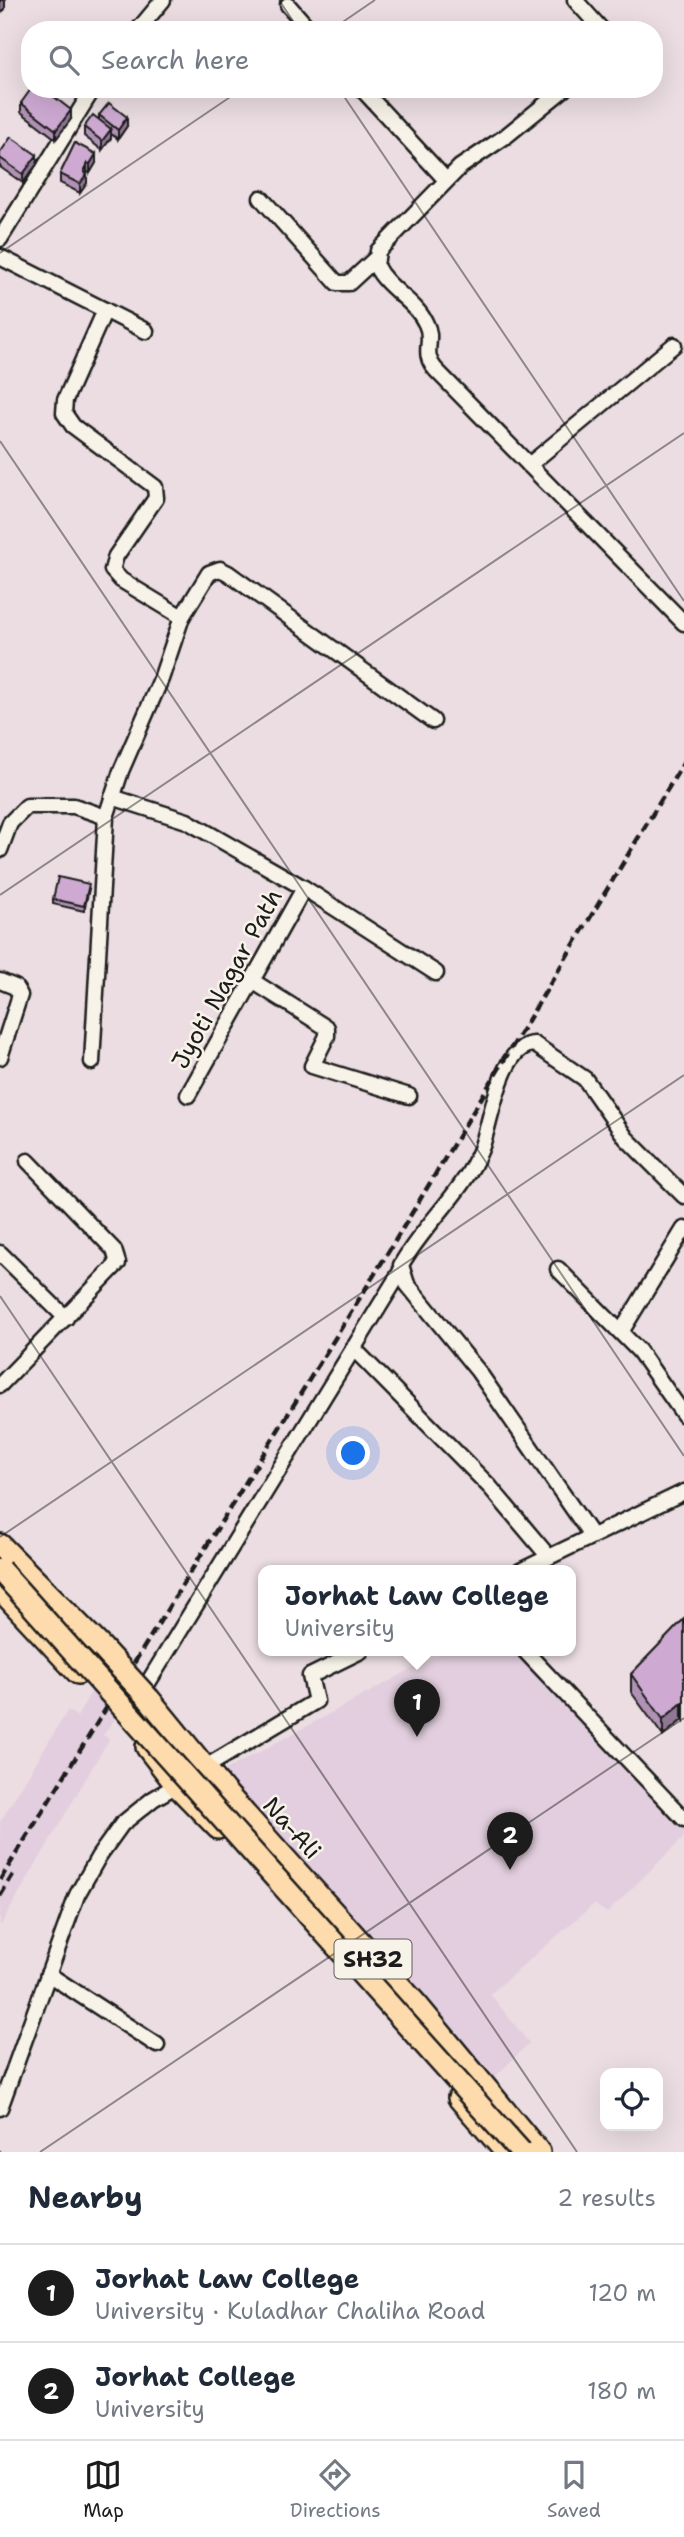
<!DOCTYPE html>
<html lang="en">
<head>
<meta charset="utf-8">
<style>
	:root { --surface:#fff; --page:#f6f6f7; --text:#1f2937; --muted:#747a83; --line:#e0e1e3; --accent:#1c1c1c }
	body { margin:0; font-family:"Shantell Sans",sans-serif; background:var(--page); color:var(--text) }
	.controls { position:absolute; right:21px; bottom:21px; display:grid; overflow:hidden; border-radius:14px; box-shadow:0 7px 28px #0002 }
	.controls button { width:63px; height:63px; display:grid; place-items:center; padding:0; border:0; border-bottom:2px solid var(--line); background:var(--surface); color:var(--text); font:35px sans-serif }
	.you { position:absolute; left:354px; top:1454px; width:24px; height:24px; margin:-18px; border:5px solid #fff; border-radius:50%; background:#1a73e8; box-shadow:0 0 0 10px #1a73e833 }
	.badge { display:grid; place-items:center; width:46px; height:46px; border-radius:50%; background:var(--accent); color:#fff; font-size:23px; font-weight:700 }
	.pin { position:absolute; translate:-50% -58px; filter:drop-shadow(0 2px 4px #0008) }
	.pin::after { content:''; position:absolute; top:37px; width:24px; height:21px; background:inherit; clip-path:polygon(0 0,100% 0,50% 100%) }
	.popup { position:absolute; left:258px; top:1565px; width:318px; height:91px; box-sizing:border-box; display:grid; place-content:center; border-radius:14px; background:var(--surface); filter:drop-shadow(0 2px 5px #0005); font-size:23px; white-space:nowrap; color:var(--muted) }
	.popup b { font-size:26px; color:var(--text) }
	.popup::after { content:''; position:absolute; left:50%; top:100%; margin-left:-14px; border:14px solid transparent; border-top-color:var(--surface) }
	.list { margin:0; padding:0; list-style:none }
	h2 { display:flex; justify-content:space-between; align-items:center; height:91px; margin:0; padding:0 28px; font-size:30px }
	h2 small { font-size:23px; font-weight:400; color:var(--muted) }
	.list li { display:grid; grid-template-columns:46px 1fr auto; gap:21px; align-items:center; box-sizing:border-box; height:98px; padding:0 28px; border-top:2px solid var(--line) }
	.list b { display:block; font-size:26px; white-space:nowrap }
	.list p { margin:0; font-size:23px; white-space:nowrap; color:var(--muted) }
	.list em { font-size:23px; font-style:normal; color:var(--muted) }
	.icon { flex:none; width:38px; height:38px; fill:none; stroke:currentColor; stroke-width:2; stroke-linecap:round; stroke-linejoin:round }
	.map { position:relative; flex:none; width:684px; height:2152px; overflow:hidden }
	.search { position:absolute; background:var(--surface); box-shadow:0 7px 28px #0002; left:21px; right:21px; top:21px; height:77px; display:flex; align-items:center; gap:18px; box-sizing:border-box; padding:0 24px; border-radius:28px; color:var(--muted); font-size:26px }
	.sheet { height:287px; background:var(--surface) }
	nav { display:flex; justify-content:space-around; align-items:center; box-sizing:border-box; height:98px; border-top:2px solid var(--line); background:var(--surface); font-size:19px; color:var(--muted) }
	nav a { display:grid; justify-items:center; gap:4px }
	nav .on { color:var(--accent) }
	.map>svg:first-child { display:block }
</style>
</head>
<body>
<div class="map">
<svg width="684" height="2152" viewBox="0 0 684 2152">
	<rect width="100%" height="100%" fill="#ebdde2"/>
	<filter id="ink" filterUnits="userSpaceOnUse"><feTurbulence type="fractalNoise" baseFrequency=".0143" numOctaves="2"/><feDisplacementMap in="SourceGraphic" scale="14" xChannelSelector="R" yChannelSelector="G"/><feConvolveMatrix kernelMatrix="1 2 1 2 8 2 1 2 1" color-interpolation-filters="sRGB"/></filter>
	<g filter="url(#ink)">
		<g fill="#e2cede">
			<polygon points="445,1651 523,1651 684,1825 684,1837 607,1913 594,1904 490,1994 529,2043 495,2077 324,1902 215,1776"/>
			<polygon points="97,1681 124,1706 103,1735 109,1739 0,1926 0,1822 68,1710 77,1717"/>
		</g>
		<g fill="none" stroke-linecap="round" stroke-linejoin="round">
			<defs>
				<g id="minor">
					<polyline points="575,0 602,30"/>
					<polyline points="288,5 310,30"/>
					<polyline points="138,30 163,0"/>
					<polyline points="362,89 446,180"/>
					<path d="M564 89 506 136 460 167 378 251 376 266C387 289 416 301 426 324 435 341 420 352 436 370L684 623"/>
					<polyline points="261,198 337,283 349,283 375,259"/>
					<polyline points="0,239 93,89"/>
					<polyline points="0,257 146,331"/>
					<polyline points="105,310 65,400 64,413 73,426 155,487 156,498 116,556 112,570 121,580 182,617"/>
					<polyline points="529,465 674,345"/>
					<polyline points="112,797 187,821 304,888 188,1095"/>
					<polyline points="0,850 10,823 27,806 74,806 106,817"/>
					<polyline points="304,888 436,973"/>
					<polyline points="0,981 15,987 20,995 0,1057"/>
					<polyline points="254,982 327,1028 327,1036 312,1066 409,1096"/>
					<polyline points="92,1062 106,817 121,771 161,679 182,617 209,573 220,569 228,573 433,721"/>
					<polyline points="0,1253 66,1318"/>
					<polyline points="558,1269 639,1351 684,1415"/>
					<polyline points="621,1332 684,1229"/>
					<polyline points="353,1348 490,1487 549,1557"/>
					<polyline points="0,1385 118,1263 114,1250 28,1161"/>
					<path d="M591 1535 478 1371 407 1284 401 1265C423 1225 464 1192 481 1149 491 1123 500 1045 534 1044L585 1079 626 1138 684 1196"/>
					<polyline points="520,1571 684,1492"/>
					<polyline points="525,1651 684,1819"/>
					<polyline points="143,1691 401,1271"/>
					<polyline points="199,1771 316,1701 310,1676 361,1651"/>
					<polyline points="48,1974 157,2045"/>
					<polyline points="0,2108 77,1895 99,1856 122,1824 153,1799 182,1782"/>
				</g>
				<g id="primary">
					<polyline points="0,1545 103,1649"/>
					<polyline points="0,1589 78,1673"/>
					<polyline points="149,1699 225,1792 417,2005 539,2152"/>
					<polyline points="147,1747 177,1786 218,1828"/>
					<polyline points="459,2098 506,2152"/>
				</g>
			</defs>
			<use href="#minor" stroke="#1c1c1c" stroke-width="19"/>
			<use href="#primary" stroke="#1c1c1c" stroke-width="26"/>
			<use href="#minor" stroke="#f7f3e8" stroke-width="14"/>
			<use href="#primary" stroke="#fedbac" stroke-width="21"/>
			<g stroke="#1c1c1c" stroke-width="4.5" stroke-dasharray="10 5" stroke-linecap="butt">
				<polyline points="0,1880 395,1241 684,762"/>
				<polyline points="0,1896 14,1873"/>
			</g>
			<defs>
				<g id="primary-bridge">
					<polyline points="0,1570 521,2152"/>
					<polyline points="103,1649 149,1699"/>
				</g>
			</defs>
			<use href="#primary-bridge" stroke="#1c1c1c" stroke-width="26" stroke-linecap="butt"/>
			<use href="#primary-bridge" stroke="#fedbac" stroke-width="21"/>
		</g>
		<g fill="#b192b5" stroke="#1c1c1c" stroke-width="2">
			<polygon points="21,103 71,119 56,139 21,112"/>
			<polygon points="99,115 127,126 118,139 111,134 111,138 102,150 84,136 84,127 99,120"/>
			<polygon points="75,143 96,163 90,173 87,172 87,183 80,193 60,183 60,174"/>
			<polygon points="0,153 37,164 23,183 0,167"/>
			<polygon points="89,889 84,911 53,904 53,899"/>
			<polygon points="684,1619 684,1722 682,1720 663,1736 631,1692 631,1674"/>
		</g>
		<g fill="#907794" stroke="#1c1c1c" stroke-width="2">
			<polygon points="0,0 5,0 5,9 0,14"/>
			<polygon points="71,110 71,119 56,139 56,130"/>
			<polygon points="127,117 127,126 118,139 118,130"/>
			<polygon points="111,129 111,138 102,150 102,141"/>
			<polygon points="96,154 96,163 90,173 90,164"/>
			<polygon points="37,155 37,164 23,183 23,174"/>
			<polygon points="87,163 87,183 80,193 80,184"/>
			<polygon points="682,1703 682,1720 663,1736 663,1719"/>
		</g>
		<g fill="#ceaad3" stroke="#1c1c1c" stroke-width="2">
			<polygon points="31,89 44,89 71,110 56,130 21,103"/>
			<polygon points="109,103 127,117 118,130 99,115"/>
			<polygon points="93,115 111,129 102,141 84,127"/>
			<polygon points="11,137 37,155 23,174 0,158 0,153"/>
			<polygon points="75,143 96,154 90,164 87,163 84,172 87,174 80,184 60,174"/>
			<polygon points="58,877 89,884 84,906 53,899"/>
			<polygon points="684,1619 684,1705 682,1703 663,1719 631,1674"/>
		</g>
	</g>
	<path fill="none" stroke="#1c1c1c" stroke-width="2" stroke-opacity="0.45" d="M279 0 299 30M331 30 375 0M339 89 684 601M0 253 242 89M0 441 684 1456M0 895 684 433M0 1296 577 2152M0 1537 684 1075M0 2151 1 2152M40 2152 684 1718"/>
	<g text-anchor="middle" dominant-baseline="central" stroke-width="5" stroke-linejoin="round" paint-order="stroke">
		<rect fill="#f7f3e8" stroke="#5e5c59" stroke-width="2" x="334.5" y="1939.5" width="77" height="39" rx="5"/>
		<g font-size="23" font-weight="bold" fill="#1c1c1c">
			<text x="373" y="1959">SH32</text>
		</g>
		<g font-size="24" fill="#1c1c1c" stroke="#f7f3e8">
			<text transform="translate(227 979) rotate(-61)">Jyoti Nagar Path</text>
			<text transform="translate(292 1828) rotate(48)">Na-Ali</text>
		</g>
	</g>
</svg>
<div class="controls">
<button><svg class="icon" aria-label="locate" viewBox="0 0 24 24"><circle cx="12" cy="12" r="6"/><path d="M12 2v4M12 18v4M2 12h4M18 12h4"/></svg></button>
</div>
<div class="you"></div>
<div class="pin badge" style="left:417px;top:1737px">1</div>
<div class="popup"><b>Jorhat Law College</b>University</div>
<div class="pin badge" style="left:510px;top:1870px">2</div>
<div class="search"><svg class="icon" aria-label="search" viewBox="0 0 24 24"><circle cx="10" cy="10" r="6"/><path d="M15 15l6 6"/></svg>Search here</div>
</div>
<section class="sheet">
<h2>Nearby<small>2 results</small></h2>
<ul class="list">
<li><span class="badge">1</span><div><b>Jorhat Law College</b><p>University · Kuladhar Chaliha Road</p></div><em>120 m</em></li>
<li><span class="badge">2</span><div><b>Jorhat College</b><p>University</p></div><em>180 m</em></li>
</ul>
</section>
<nav>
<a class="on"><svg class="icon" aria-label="map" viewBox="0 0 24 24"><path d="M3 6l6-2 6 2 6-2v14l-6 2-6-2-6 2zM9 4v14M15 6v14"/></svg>Map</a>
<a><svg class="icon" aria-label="directions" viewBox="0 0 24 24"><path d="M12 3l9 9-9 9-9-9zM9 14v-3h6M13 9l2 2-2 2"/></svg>Directions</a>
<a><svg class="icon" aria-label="saved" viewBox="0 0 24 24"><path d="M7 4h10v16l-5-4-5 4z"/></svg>Saved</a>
</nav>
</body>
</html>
